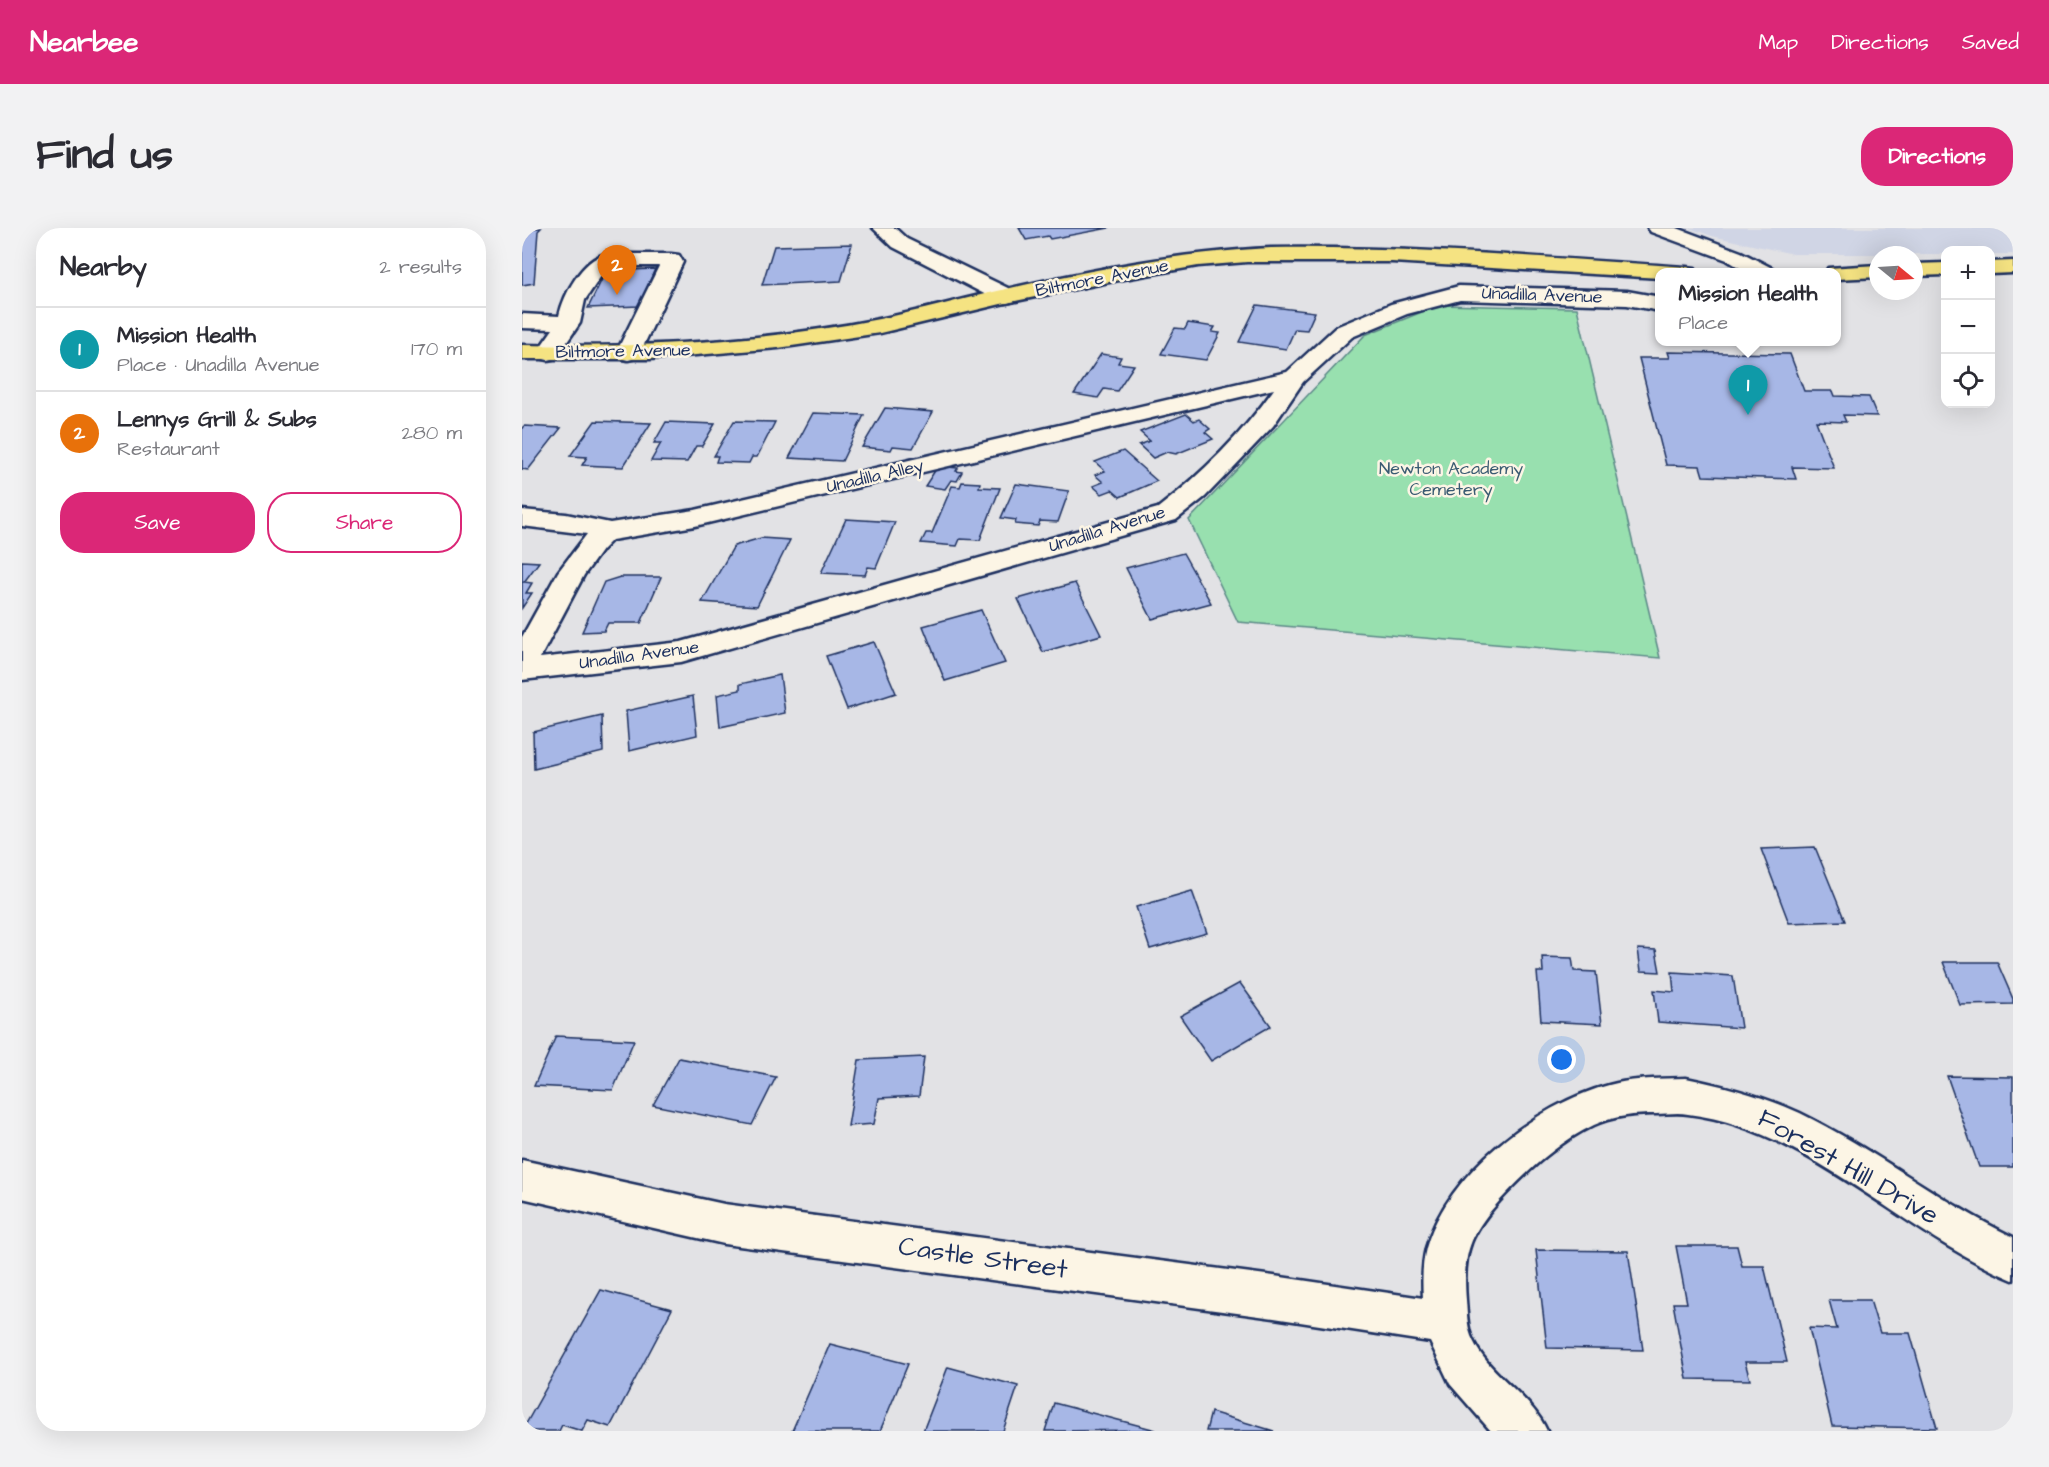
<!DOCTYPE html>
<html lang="en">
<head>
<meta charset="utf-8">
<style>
	:root { --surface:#fff; --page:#f2f2f3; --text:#2b2b33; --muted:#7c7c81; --line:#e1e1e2; --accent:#db2777 }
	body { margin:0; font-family:"Architects Daughter",sans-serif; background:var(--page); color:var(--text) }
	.controls { position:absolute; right:18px; top:18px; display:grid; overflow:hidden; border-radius:12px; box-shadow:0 6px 24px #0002 }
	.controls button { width:54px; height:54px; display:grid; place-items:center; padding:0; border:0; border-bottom:2px solid var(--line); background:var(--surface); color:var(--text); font:30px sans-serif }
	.compass { position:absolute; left:1347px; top:18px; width:54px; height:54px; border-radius:50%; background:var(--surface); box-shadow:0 6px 24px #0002; rotate:108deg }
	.you { position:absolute; left:1040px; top:832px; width:21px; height:21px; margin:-15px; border:4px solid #fff; border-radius:50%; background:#1a73e8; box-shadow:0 0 0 9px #1a73e833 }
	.badge { display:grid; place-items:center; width:39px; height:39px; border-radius:50%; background:var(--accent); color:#fff; font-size:20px; font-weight:700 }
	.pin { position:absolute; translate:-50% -50px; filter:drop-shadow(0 2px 3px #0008) }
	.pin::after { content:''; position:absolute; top:32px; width:21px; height:18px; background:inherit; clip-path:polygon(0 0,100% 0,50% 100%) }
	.popup { position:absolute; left:1133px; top:40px; width:186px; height:78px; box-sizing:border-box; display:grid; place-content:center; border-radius:12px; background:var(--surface); filter:drop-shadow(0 2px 4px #0005); font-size:20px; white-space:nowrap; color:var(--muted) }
	.popup b { font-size:22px; color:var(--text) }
	.popup::after { content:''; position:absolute; left:50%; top:100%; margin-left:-12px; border:12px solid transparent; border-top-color:var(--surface) }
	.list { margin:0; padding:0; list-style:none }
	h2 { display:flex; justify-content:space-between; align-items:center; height:78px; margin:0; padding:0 24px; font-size:26px }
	h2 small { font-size:20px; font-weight:400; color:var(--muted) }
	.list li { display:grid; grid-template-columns:39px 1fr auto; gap:18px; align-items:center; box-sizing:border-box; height:84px; padding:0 24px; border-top:2px solid var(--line) }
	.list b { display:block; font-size:22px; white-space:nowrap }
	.list p { margin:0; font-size:20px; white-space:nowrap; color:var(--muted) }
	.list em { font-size:20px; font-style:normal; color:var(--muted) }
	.actions { display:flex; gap:12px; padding:18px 24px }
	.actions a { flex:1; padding:14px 0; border:2px solid var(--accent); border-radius:24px; text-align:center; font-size:21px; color:var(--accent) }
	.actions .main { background:var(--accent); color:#fff }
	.icon { flex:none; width:33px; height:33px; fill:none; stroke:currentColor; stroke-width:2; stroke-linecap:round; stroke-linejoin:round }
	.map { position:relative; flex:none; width:1491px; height:1203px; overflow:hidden; border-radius:24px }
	header { display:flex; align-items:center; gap:36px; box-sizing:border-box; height:84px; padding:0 30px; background:var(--accent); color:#fff }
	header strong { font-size:28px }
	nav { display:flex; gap:33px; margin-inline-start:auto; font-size:21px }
	.intro { display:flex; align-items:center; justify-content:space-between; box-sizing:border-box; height:144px; padding:0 36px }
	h1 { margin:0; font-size:42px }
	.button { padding:15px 27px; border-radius:24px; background:var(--accent); color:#fff; font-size:21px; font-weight:700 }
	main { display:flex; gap:36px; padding:0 36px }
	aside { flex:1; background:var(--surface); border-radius:24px; box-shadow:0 6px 24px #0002 }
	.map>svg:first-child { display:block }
</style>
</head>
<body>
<header>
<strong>Nearbee</strong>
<nav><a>Map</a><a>Directions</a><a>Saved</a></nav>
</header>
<div class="intro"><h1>Find us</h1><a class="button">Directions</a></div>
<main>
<aside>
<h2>Nearby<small>2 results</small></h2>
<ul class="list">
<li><span class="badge" style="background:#0f9aa8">1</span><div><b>Mission Health</b><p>Place · Unadilla Avenue</p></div><em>170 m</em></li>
<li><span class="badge" style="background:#e8710a">2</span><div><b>Lennys Grill &amp; Subs</b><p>Restaurant</p></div><em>280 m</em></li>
</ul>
<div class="actions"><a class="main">Save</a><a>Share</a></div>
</aside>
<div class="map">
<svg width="1491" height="1203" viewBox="0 0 1491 1203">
	<rect width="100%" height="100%" fill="#e2e2e5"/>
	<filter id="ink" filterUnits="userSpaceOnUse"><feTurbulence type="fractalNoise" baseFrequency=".0167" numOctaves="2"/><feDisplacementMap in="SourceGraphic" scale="12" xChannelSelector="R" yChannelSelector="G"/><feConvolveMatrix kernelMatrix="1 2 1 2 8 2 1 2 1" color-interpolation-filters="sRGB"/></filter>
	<g filter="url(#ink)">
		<polygon fill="#d0d5e5" points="1167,0 1491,0 1491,26 1469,26 1468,22 1424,22 1423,26 1271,26 1190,8"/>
		<polygon fill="#98e0af" stroke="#5a8886" stroke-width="1.5" points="917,77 1055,80 1138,430 716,394 667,292 843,107"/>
		<g fill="#a7b7e6" stroke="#1b2f5e" stroke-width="1.5">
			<polygon points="0,0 19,0 16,3 12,55 0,57"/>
			<polygon points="497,0 587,0 528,11 526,8 504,12"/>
			<polygon points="330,16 319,53 240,57 252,18"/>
			<polygon points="133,41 117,78 66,80 84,43"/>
			<polygon points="735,77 793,84 785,102 773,101 764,121 717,114"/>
			<polygon points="666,95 693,99 690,104 698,105 684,132 639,126 653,100 663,101"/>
			<polygon points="1146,124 1268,126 1282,163 1311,163 1313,168 1347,169 1355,188 1321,187 1324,194 1294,193 1312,240 1270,239 1274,251 1181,248 1178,238 1144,237 1117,130 1148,130"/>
			<polygon points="579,126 599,129 596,135 612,137 595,163 582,161 576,170 552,166"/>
			<polygon points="363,180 411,184 391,220 371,218 369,222 340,219"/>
			<polygon points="291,185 342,187 320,233 267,230"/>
			<polygon points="664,186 672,193 677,191 688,201 683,204 691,211 654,226 645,224 631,230 617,217 628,213 618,204"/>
			<polygon points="73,193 129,195 101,239 60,237 65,229 48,228"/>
			<polygon points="212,193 253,194 235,229 230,229 227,235 194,234 196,228 192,228"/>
			<polygon points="144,194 193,196 180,218 174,218 165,234 129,233 139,215 132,215"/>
			<polygon points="2,198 39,200 6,242 0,241 0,200"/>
			<polygon points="601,223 635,253 598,269 590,262 580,266 571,258 581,254 573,247 583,243 573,234"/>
			<polygon points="416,238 436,240 434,243 440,244 435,253 429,252 423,261 403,258"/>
			<polygon points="440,254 458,255 457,259 478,260 458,312 438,311 435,318 399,315 404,305 410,305 430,258 438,259"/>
			<polygon points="494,256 547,263 536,294 518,293 516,298 493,296 494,292 479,290"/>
			<polygon points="324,291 373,294 354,340 346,339 343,347 299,345"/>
			<polygon points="239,310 268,312 235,378 180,374 212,318"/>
			<polygon points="661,325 689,375 630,391 604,340"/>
			<polygon points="0,333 17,334 2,354 10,355 4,365 10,365 0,380"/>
			<polygon points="98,349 139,349 119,395 86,395 82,403 60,404 82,354"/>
			<polygon points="553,355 579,407 521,424 496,371"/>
			<polygon points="459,382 483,435 423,453 401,398"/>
			<polygon points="352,414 374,465 325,481 304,428"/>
			<polygon points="258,447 263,485 198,499 195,467 218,462 218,456"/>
			<polygon points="171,468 175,507 107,523 104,483"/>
			<polygon points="80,488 81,524 12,541 11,504"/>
			<polygon points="1293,619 1323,693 1267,695 1239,621"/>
			<polygon points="670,663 685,705 628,721 614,679"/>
			<polygon points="1116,721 1134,722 1138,744 1119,743"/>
			<polygon points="1020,729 1050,730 1052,743 1074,744 1080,796 1019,793 1015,744 1021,744"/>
			<polygon points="1421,734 1475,734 1491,771 1491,776 1438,777"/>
			<polygon points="1150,744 1211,748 1219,800 1136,794 1132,762 1152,764"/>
			<polygon points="718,755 749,798 689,833 658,788"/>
			<polygon points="34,808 112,812 91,862 12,858"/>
			<polygon points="402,829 397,868 357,870 352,896 326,898 337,832"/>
			<polygon points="157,830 254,849 230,897 131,877"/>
			<polygon points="1425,848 1491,849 1491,939 1457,939"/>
			<polygon points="1154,1018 1215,1018 1220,1038 1242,1038 1265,1134 1223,1134 1228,1152 1165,1151 1151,1075 1165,1075"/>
			<polygon points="1014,1022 1106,1023 1121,1122 1025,1120"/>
			<polygon points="79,1062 150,1081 88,1199 66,1192 60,1203 40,1197 37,1203 0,1203"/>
			<polygon points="1307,1072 1348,1072 1358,1105 1388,1105 1415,1200 1310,1198 1287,1100 1315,1101"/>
			<polygon points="308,1116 386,1136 358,1203 270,1203"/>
			<polygon points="426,1139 496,1158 481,1203 401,1203"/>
			<polygon points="532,1175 634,1202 523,1203"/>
			<polygon points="689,1184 752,1203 684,1203"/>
		</g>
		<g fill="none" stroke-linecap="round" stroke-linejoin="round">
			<defs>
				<g id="minor">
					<polygon points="351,0 373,0 385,11 492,63 495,68 492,73 484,75 476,73 371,19"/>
					<polygon points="1126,0 1155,0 1219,24 1250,40 1252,45 1226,45 1205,32 1129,4"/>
					<path d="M84 26H149L157 27 161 34 118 125 114 130 106 132 98 130 94 125 137 38H89L81 45 63 72 58 95 34 130 26 132 18 130 14 125 31 101 0 100V86L37 88C42 66 60 31 84 26Z"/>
					<path d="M937 58 1105 63 1138 69V83L1105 77 938 72 885 86 830 109 781 154 751 198 710 241 683 269 654 292 159 434 0 452V409L36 344 65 306 0 298V282L44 286 88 295 173 282 765 144 814 99 869 76ZM752 161C720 206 680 246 636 280L159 414 18 430 62 347 80 322 90 312 173 298Z"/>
					<path d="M1164 850C1203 858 1241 868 1278 885 1352 921 1417 973 1491 1009V1052C1380 1006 1287 901 1166 886 1156 884 1144 886 1134 886 1113 886 1092 888 1072 897 1038 913 1009 940 983 967 949 1003 940 1023 944 1072 945 1085 945 1097 949 1108 965 1147 1009 1166 1025 1203H969L928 1156 908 1114 752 1090 202 1016 0 970V932L202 976 752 1048 901 1070C900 1053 900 1036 904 1020 925 945 1015 876 1087 857 1112 850 1138 851 1164 850Z"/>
				</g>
				<g id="major">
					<path d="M749 20C888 18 1027 30 1165 39L1173 40 1175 45H1138V50L870 34H725L676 38 602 51 479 76 358 105 256 120 128 131H0V117C119 120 239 114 357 91 398 83 439 71 480 62 568 42 658 24 749 20Z"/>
					<polygon points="1491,33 1491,45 1468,46 1468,34"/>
					<polygon points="1424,35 1424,47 1392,48 1392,36"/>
					<polygon points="1356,37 1356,49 1314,51 1314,45 1304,45 1306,40"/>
				</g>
			</defs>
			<use href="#minor" stroke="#1b2f5e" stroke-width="5"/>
			<use href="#major" stroke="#1b2f5e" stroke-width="5"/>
			<use href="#minor" fill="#fcf5e5" fill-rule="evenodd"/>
			<use href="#major" fill="#f5e382" fill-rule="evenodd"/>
		</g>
	</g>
	<g text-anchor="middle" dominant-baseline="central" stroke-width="5" stroke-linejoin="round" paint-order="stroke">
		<g font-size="18" fill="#1b2f5e" stroke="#fcf5e5">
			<text transform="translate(580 50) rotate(-11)">Biltmore Avenue</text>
			<text transform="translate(1020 67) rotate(2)">Unadilla Avenue</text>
			<text transform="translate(101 123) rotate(-1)">Biltmore Avenue</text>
			<text transform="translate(353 248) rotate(-13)">Unadilla Alley</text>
			<text transform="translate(585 301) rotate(-17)">Unadilla Avenue</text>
			<text transform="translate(117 427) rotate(-8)">Unadilla Avenue</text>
		</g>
		<g font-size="18" fill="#3a5b72" stroke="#fcf5e5">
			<text x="929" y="240">Newton Academy<tspan x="929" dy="21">Cemetery</tspan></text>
		</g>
		<g font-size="27" fill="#1b2f5e" stroke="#fcf5e5">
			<text transform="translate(1326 939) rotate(30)">Forest Hill Drive</text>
			<text transform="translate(461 1030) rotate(8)">Castle Street</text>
		</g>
	</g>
</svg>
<div class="controls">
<button>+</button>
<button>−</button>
<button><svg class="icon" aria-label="locate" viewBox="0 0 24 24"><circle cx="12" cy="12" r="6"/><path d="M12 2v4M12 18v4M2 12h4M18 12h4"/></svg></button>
</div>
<svg class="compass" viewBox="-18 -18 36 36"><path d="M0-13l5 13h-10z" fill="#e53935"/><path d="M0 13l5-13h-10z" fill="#7c7c81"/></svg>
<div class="you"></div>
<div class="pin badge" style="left:1226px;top:187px;background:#0f9aa8">1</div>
<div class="popup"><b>Mission Health</b>Place</div>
<div class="pin badge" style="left:95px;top:67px;background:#e8710a">2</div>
</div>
</main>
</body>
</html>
